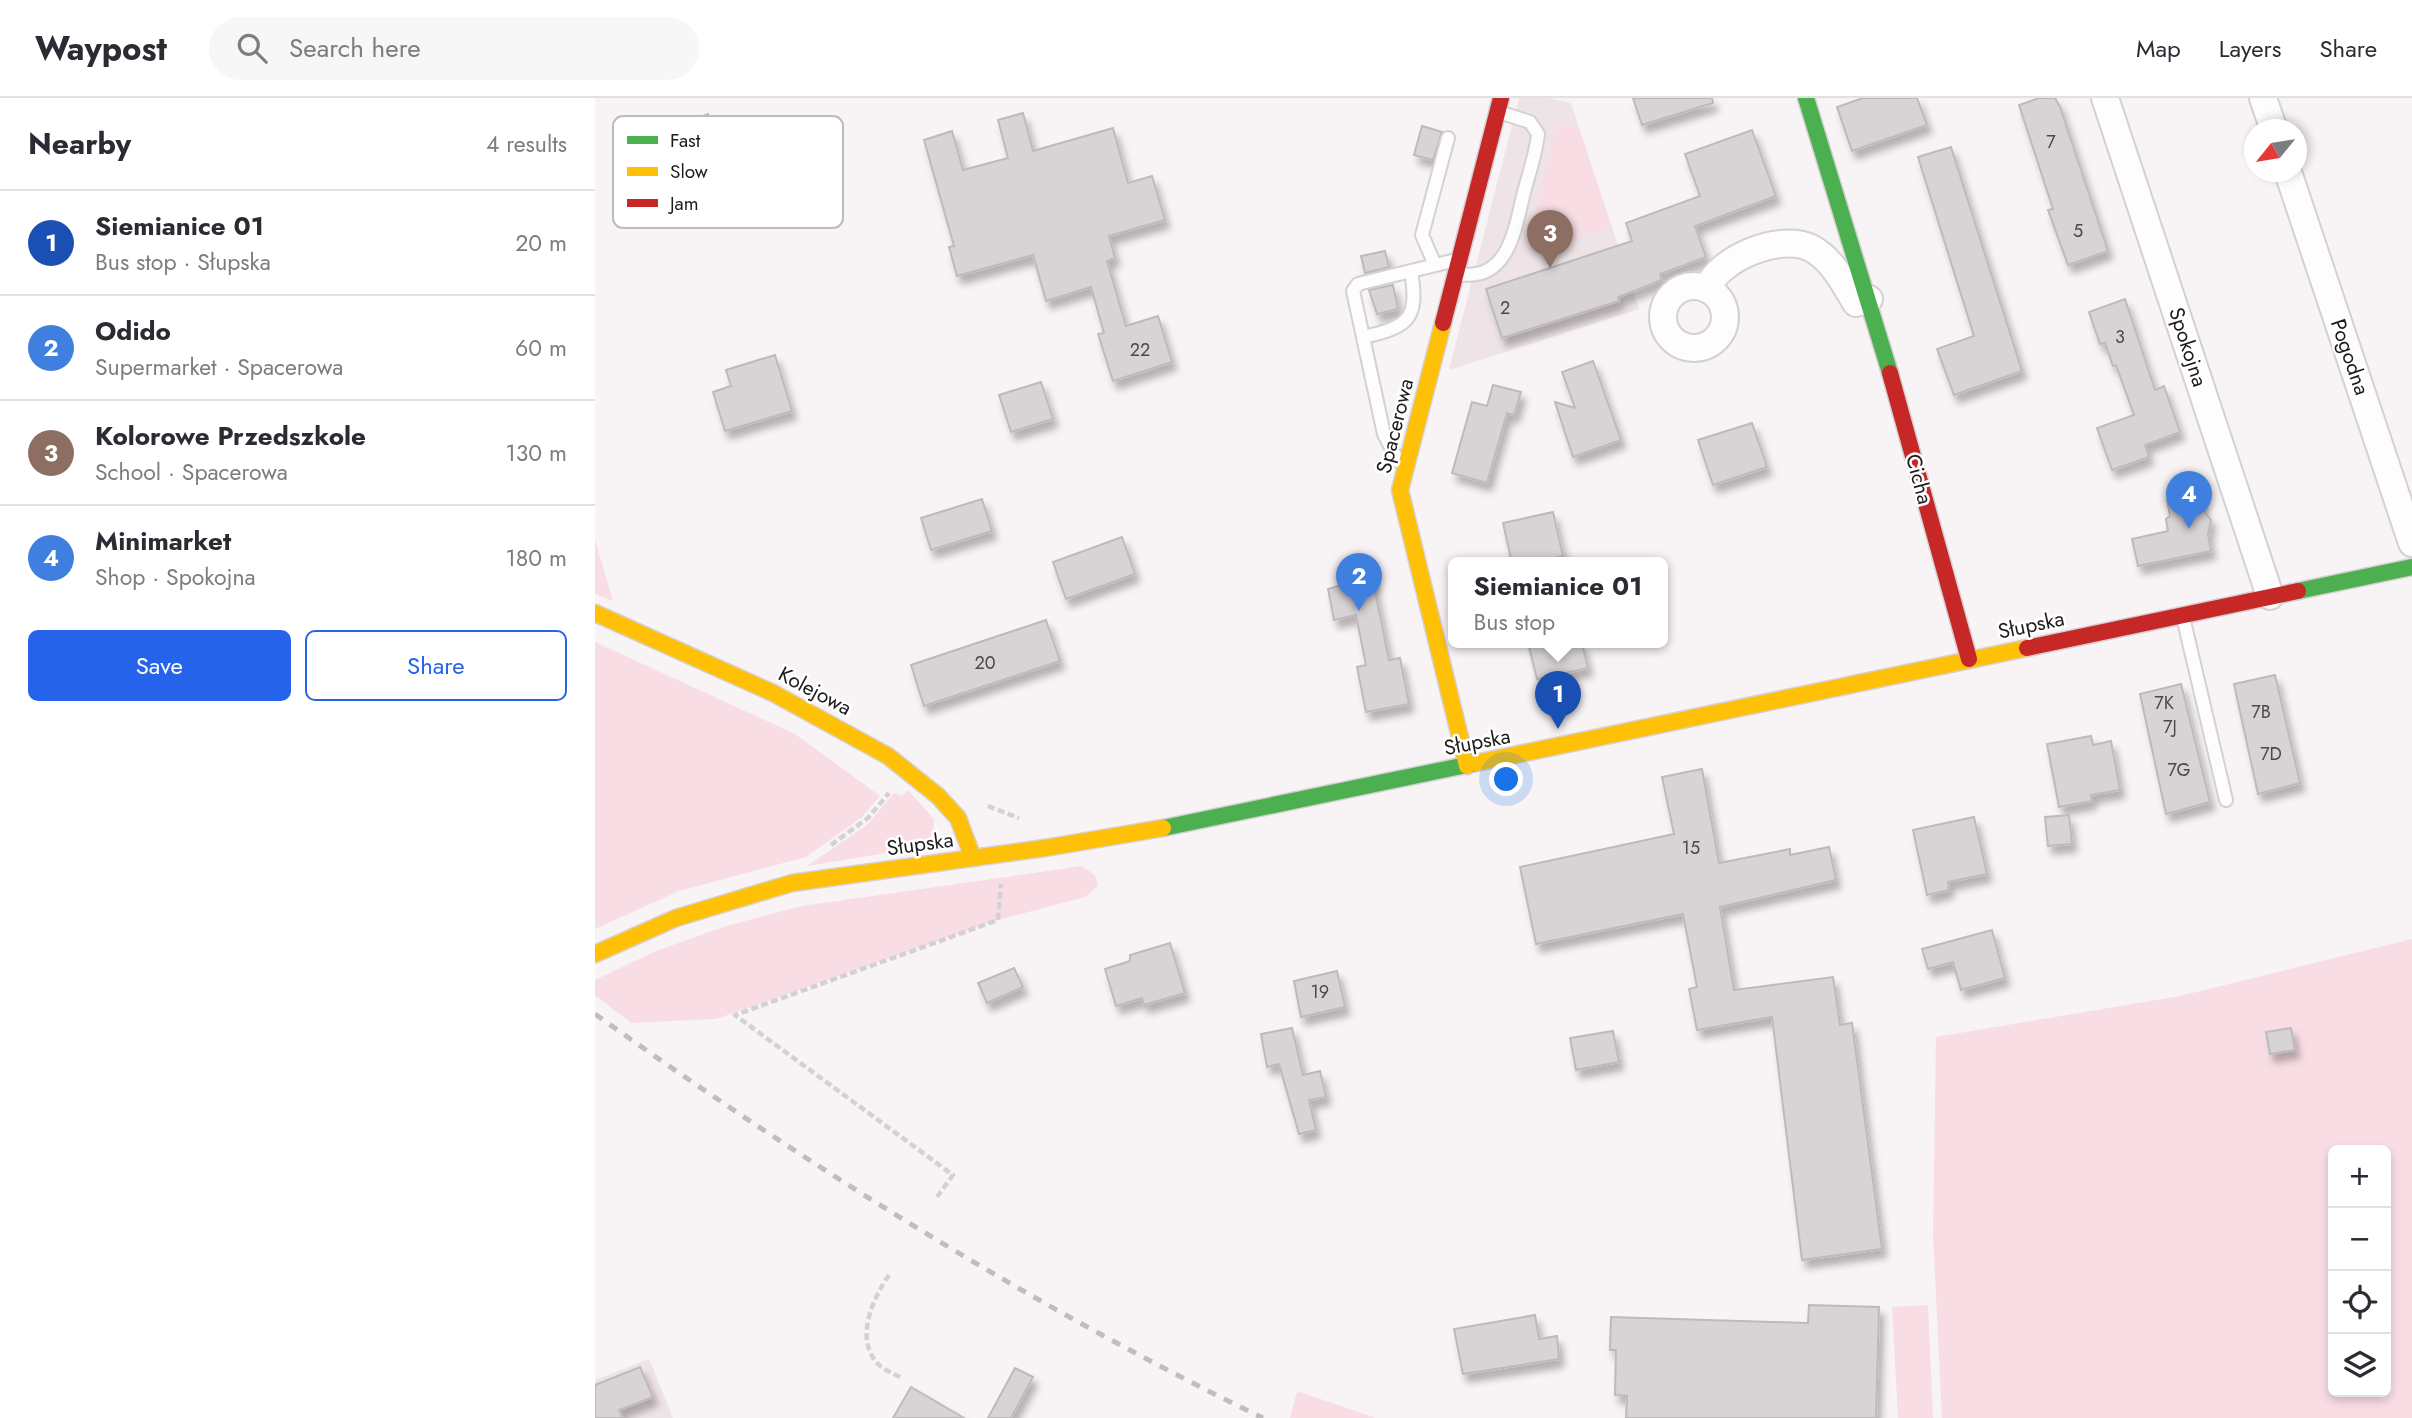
<!DOCTYPE html>
<html lang="en">
<head>
<meta charset="utf-8">
<style>
	:root { --surface:#fff; --page:#f7f7f7; --text:#2b2b33; --muted:#7c7c81; --line:#e1e1e2; --accent:#2563eb }
	body { margin:0; font-family:Jost,sans-serif; background:var(--page); color:var(--text) }
	.controls { position:absolute; right:21px; bottom:21px; display:grid; overflow:hidden; border-radius:10px; box-shadow:0 4px 10px #0003 }
	.controls button { width:63px; height:63px; display:grid; place-items:center; padding:0; border:0; border-bottom:2px solid var(--line); background:var(--surface); color:var(--text); font:35px sans-serif }
	.compass { position:absolute; left:1649px; top:21px; width:63px; height:63px; border-radius:50%; background:var(--surface); box-shadow:0 4px 10px #0003; rotate:240deg }
	.you { position:absolute; left:912px; top:682px; width:24px; height:24px; margin:-18px; border:5px solid #fff; border-radius:50%; background:#1a73e8; box-shadow:0 0 0 10px #1a73e833 }
	.badge { display:grid; place-items:center; width:46px; height:46px; border-radius:50%; background:var(--accent); color:#fff; font-size:23px; font-weight:700 }
	.pin { position:absolute; translate:-50% -58px; filter:drop-shadow(0 2px 4px #0008) }
	.pin::after { content:''; position:absolute; top:37px; width:24px; height:21px; background:inherit; clip-path:polygon(0 0,100% 0,50% 100%) }
	.popup { position:absolute; left:853px; top:459px; width:220px; height:91px; box-sizing:border-box; display:grid; place-content:center; border-radius:10px; background:var(--surface); filter:drop-shadow(0 2px 5px #0005); font-size:23px; white-space:nowrap; color:var(--muted) }
	.popup b { font-size:26px; color:var(--text) }
	.popup::after { content:''; position:absolute; left:50%; top:100%; margin-left:-14px; border:14px solid transparent; border-top-color:var(--surface) }
	.list { margin:0; padding:0; list-style:none }
	h2 { display:flex; justify-content:space-between; align-items:center; height:91px; margin:0; padding:0 28px; font-size:30px }
	h2 small { font-size:23px; font-weight:400; color:var(--muted) }
	.list li { display:grid; grid-template-columns:46px 1fr auto; gap:21px; align-items:center; box-sizing:border-box; height:105px; padding:0 28px; border-top:2px solid var(--line) }
	.list b { display:block; font-size:26px; white-space:nowrap }
	.list p { margin:0; font-size:23px; white-space:nowrap; color:var(--muted) }
	.list em { font-size:23px; font-style:normal; color:var(--muted) }
	.actions { display:flex; gap:14px; padding:21px 28px }
	.actions a { flex:1; padding:16px 0; border:2px solid var(--accent); border-radius:10px; text-align:center; font-size:24px; color:var(--accent) }
	.actions .main { background:var(--accent); color:#fff }
	.icon { flex:none; width:38px; height:38px; fill:none; stroke:currentColor; stroke-width:2; stroke-linecap:round; stroke-linejoin:round }
	.map { position:relative; flex:none; width:1817px; height:1320px; overflow:hidden }
	header { display:flex; align-items:center; gap:42px; box-sizing:border-box; height:98px; padding:0 35px; background:var(--surface); border-bottom:2px solid var(--line) }
	header strong { font-size:33px }
	nav { display:flex; gap:38px; margin-inline-start:auto; font-size:24px }
	.search { width:490px; height:63px; background:var(--page); display:flex; align-items:center; gap:18px; box-sizing:border-box; padding:0 24px; border-radius:38px; color:var(--muted); font-size:26px }
	main { display:flex }
	aside { flex:1; background:var(--surface) }
	.map>svg:first-child { display:block }
</style>
</head>
<body>
<header>
<strong>Waypost</strong>
<div class="search"><svg class="icon" aria-label="search" viewBox="0 0 24 24"><circle cx="10" cy="10" r="6"/><path d="M15 15l6 6"/></svg>Search here</div>
<nav><a>Map</a><a>Layers</a><a>Share</a></nav>
</header>
<main>
<aside>
<h2>Nearby<small>4 results</small></h2>
<ul class="list">
<li><span class="badge" style="background:#1a4fb4">1</span><div><b>Siemianice 01</b><p>Bus stop · Słupska</p></div><em>20 m</em></li>
<li><span class="badge" style="background:#3f7fe0">2</span><div><b>Odido</b><p>Supermarket · Spacerowa</p></div><em>60 m</em></li>
<li><span class="badge" style="background:#8d6e63">3</span><div><b>Kolorowe Przedszkole</b><p>School · Spacerowa</p></div><em>130 m</em></li>
<li><span class="badge" style="background:#3f7fe0">4</span><div><b>Minimarket</b><p>Shop · Spokojna</p></div><em>180 m</em></li>
</ul>
<div class="actions"><a class="main">Save</a><a>Share</a></div>
</aside>
<div class="map">
<svg width="1817" height="1320" viewBox="0 0 1817 1320">
	<defs>
		<filter id="shadow"><feDropShadow dx="4.5" dy="8" stdDeviation="3.5" flood-color="#0004"/></filter>
	</defs>
	<rect width="100%" height="100%" fill="#f8f3f4"/>
	<g fill="#eee3e6">
		<polygon points="924,0 954,0 976,5 1044,211 854,272"/>
		<polygon points="54,1261 78,1320 0,1320 0,1282"/>
	</g>
	<g fill="#f9dde4" fill-rule="evenodd">
		<polygon points="962,26 984,30 1017,129 929,156"/>
		<polygon points="0,442 18,503 0,496"/>
		<polygon points="0,544 200,636 285,698 267,719 211,759 84,793 0,831"/>
		<polygon points="313,692 339,721 338,735 328,749 212,768 272,727 299,695 307,698"/>
		<polygon points="487,768 500,777 503,788 490,799 403,822 121,921 36,925 0,897 0,882 61,853 131,828 207,808"/>
		<path d="M1817 841V1320H1347L1338 1137 1341 939 1585 898ZM1738 1052H1791V1294H1738Z"/>
		<polygon points="1333,1207 1338,1320 1303,1320 1297,1209"/>
		<polygon points="702,1293 781,1320 695,1320"/>
	</g>
	<g fill="#d8d4d5" stroke="#bebabb" stroke-width="2" filter="url(#shadow)">
		<polygon points="1038,0 1117,0 1118,5 1047,27"/>
		<polygon points="1268,0 1322,0 1332,27 1257,53 1242,9"/>
		<polygon points="1444,0 1460,0 1465,9 1513,153 1473,167 1453,112 1458,111 1424,7"/>
		<polygon points="428,15 438,53 518,30 533,85 557,78 570,122 514,138 520,160 512,163 531,228 563,218 577,264 518,283 503,236 509,235 496,189 451,203 438,157 362,178 354,149 359,148 329,42 357,33 368,72 413,60 403,22"/>
		<polygon points="113,16 143,93 112,105 82,28"/>
		<polygon points="827,28 847,34 838,62 819,57"/>
		<polygon points="1157,32 1181,98 1100,128 1111,159 1065,176 1067,182 1023,199 1024,203 907,240 891,191 1037,143 1031,125 1105,98 1090,56"/>
		<polygon points="1356,49 1427,273 1359,297 1342,251 1379,238 1323,59"/>
		<polygon points="790,153 794,169 770,175 766,158"/>
		<polygon points="798,187 803,211 782,216 774,192"/>
		<polygon points="1530,201 1560,292 1569,288 1585,334 1550,347 1554,359 1517,372 1502,330 1539,317 1521,267 1518,268 1510,245 1505,246 1494,214"/>
		<polygon points="180,257 197,313 130,333 118,294 136,288 131,272"/>
		<polygon points="998,263 1026,342 978,359 960,304 980,310 967,274"/>
		<polygon points="446,284 458,321 416,334 404,297"/>
		<polygon points="898,287 926,294 919,317 912,315 892,385 857,375 877,304 892,308"/>
		<polygon points="1157,325 1172,369 1118,387 1103,342"/>
		<polygon points="1605,395 1608,412 1616,422 1613,436 1616,453 1543,468 1537,441 1573,433 1571,421 1575,418 1572,402"/>
		<polygon points="387,401 397,433 336,452 326,420"/>
		<polygon points="958,414 968,458 939,465 917,465 908,425"/>
		<polygon points="527,439 540,476 471,501 458,464"/>
		<polygon points="777,478 794,562 805,560 814,606 771,614 762,569 771,567 761,517 739,522 733,491"/>
		<polygon points="451,522 465,563 329,608 316,567"/>
		<polygon points="933,545 987,545 993,570 942,581"/>
		<polygon points="1680,577 1705,685 1663,696 1639,586"/>
		<polygon points="1586,586 1615,704 1571,716 1545,596"/>
		<polygon points="1496,638 1498,647 1516,643 1525,692 1496,697 1497,703 1464,709 1452,646"/>
		<polygon points="1107,671 1124,765 1195,751 1195,757 1234,749 1241,782 1125,809 1139,892 1238,879 1245,927 1257,925 1287,1151 1207,1162 1177,919 1102,932 1094,891 1102,889 1088,816 941,846 925,769 1079,736 1067,679"/>
		<polygon points="1474,717 1477,746 1453,748 1450,719"/>
		<polygon points="1379,719 1392,776 1353,784 1354,792 1332,797 1318,732"/>
		<polygon points="1397,832 1410,880 1366,892 1358,864 1333,871 1327,851"/>
		<polygon points="575,845 590,895 549,907 547,900 521,908 510,871 535,863 535,857"/>
		<polygon points="419,870 428,889 392,905 383,885"/>
		<polygon points="742,873 750,909 706,919 699,883"/>
		<polygon points="697,930 708,977 725,973 731,999 714,1002 721,1032 704,1036 684,966 672,969 666,936"/>
		<polygon points="1696,930 1700,952 1675,956 1671,934"/>
		<polygon points="1018,933 1024,964 981,972 975,940"/>
		<polygon points="1214,1207 1284,1209 1281,1320 1031,1320 1032,1298 1020,1297 1021,1252 1015,1252 1016,1219 1213,1225"/>
		<polygon points="940,1217 944,1241 962,1238 964,1261 868,1276 859,1231"/>
		<polygon points="45,1269 58,1299 24,1312 28,1320 0,1320 0,1287"/>
		<polygon points="420,1270 438,1279 416,1320 393,1320"/>
		<polygon points="316,1289 369,1320 298,1320"/>
	</g>
	<g fill="none" stroke-linecap="round" stroke-linejoin="round">
		<defs>
			<g id="lane">
				<polyline points="840,167 827,137 853,40"/>
				<path d="M864 176C914 184 920 130 929 94 934 75 941 56 943 36L935 24 907 15"/>
				<path d="M768 239C814 229 824 221 816 173"/>
				<polyline points="803,363 789,336 758,193 763,186 861,162"/>
				<polyline points="1588,519 1631,702"/>
			</g>
			<g id="street">
				<polyline points="1510,0 1675,498"/>
				<polyline points="1668,0 1679,32"/>
				<polyline points="1693,74 1817,445"/>
				<circle cx="1099" cy="219" r="31"/>
				<path d="M1112 191C1124 160 1185 135 1216 150 1237 161 1249 185 1261 205L1274 201"/>
			</g>
			<g id="fast">
				<polyline points="1211,0 1295,275"/>
				<polyline points="1703,493 1817,469"/>
				<polyline points="568,730 881,665"/>
			</g>
			<g id="slow">
				<polyline points="848,225 805,392 872,668"/>
				<polyline points="0,515 178,595 293,658 343,698 363,720 378,760"/>
				<polyline points="881,665 1432,550"/>
				<polyline points="0,856 81,820 197,785 450,750 568,730"/>
			</g>
			<g id="jam">
				<polyline points="848,225 906,0"/>
				<polyline points="1295,275 1374,561"/>
				<polyline points="1432,550 1703,493"/>
			</g>
		</defs>
		<use href="#lane" stroke="#d5d1d2" stroke-width="16"/>
		<use href="#street" stroke="#d5d1d2" stroke-width="30"/>
		<use href="#fast" stroke="#d5d1d2" stroke-width="19"/>
		<use href="#slow" stroke="#d5d1d2" stroke-width="19"/>
		<use href="#jam" stroke="#d5d1d2" stroke-width="19"/>
		<g stroke="#d3d1d1" stroke-width="4.5" stroke-dasharray="7 3.5" stroke-linecap="butt">
			<polyline points="393,708 424,720"/>
			<polyline points="236,747 273,720 294,695"/>
			<polyline points="342,1099 358,1077 140,917 403,822 406,786"/>
			<path d="M294 1177C278 1200 259 1241 283 1266 289 1272 299 1276 307 1280"/>
		</g>
		<use href="#lane" stroke="#fefdfd" stroke-width="12"/>
		<use href="#street" stroke="#fefdfd" stroke-width="26"/>
		<use href="#fast" stroke="#4caf50" stroke-width="16"/>
		<use href="#slow" stroke="#ffc107" stroke-width="16"/>
		<use href="#jam" stroke="#c62828" stroke-width="16"/>
		<path stroke="#bfbebe" stroke-width="5" stroke-dasharray="9 9" stroke-linecap="butt" d="M0 916C212 1067 433 1206 668 1320"/>
	</g>
	<g text-anchor="middle" dominant-baseline="central" stroke-width="5" stroke-linejoin="round" paint-order="stroke">
		<g font-size="18" fill="#4c494a">
			<text x="1456" y="44">7</text>
			<text x="1483" y="133">5</text>
			<text x="910" y="210">2</text>
			<text x="1525" y="239">3</text>
			<text x="545" y="252">22</text>
			<text x="390" y="565">20</text>
			<text x="1569" y="605">7K</text>
			<text x="1666" y="614">7B</text>
			<text x="1575" y="629">7J</text>
			<text x="1676" y="656">7D</text>
			<text x="1584" y="672">7G</text>
			<text x="1096" y="750">15</text>
			<text x="725" y="894">19</text>
		</g>
		<g font-size="21" fill="#1e1b1c" stroke="#fff">
			<text transform="translate(1593 249) rotate(72)">Spokojna</text>
			<text transform="translate(1755 259) rotate(71)">Pogodna</text>
			<text transform="translate(800 328) rotate(-76)">Spacerowa</text>
			<text transform="translate(1324 381) rotate(75)">Cicha</text>
			<text transform="translate(1436 527) rotate(-12)">Słupska</text>
			<text transform="translate(220 593) rotate(28)">Kolejowa</text>
			<text transform="translate(882 644) rotate(-11)">Słupska</text>
			<text transform="translate(325 746) rotate(-8)">Słupska</text>
		</g>
	</g>
	<rect x="18" y="18" width="230" height="112" rx="10" fill="#fff" stroke="#bcbbbb" stroke-width="2"/>
	<rect x="32" y="38" width="31" height="8" fill="#4caf50"/>
	<rect x="32" y="69" width="31" height="9" fill="#ffc107"/>
	<rect x="32" y="101" width="31" height="8" fill="#c62828"/>
	<g font-size="19" fill="#1e1b1c">
		<text x="75" y="49">Fast</text>
		<text x="75" y="80">Slow</text>
		<text x="75" y="112">Jam</text>
	</g>
</svg>
<div class="controls">
<button>+</button>
<button>−</button>
<button><svg class="icon" aria-label="locate" viewBox="0 0 24 24"><circle cx="12" cy="12" r="6"/><path d="M12 2v4M12 18v4M2 12h4M18 12h4"/></svg></button>
<button><svg class="icon" aria-label="layers" viewBox="0 0 24 24"><path d="M12 4l9 5-9 5-9-5zM3 14l9 5 9-5"/></svg></button>
</div>
<svg class="compass" viewBox="-18 -18 36 36"><path d="M0-13l5 13h-10z" fill="#e53935"/><path d="M0 13l5-13h-10z" fill="#7c7c81"/></svg>
<div class="you"></div>
<div class="pin badge" style="left:963px;top:631px;background:#1a4fb4">1</div>
<div class="popup"><b>Siemianice 01</b>Bus stop</div>
<div class="pin badge" style="left:764px;top:513px;background:#3f7fe0">2</div>
<div class="pin badge" style="left:955px;top:170px;background:#8d6e63">3</div>
<div class="pin badge" style="left:1594px;top:431px;background:#3f7fe0">4</div>
</div>
</main>
</body>
</html>
